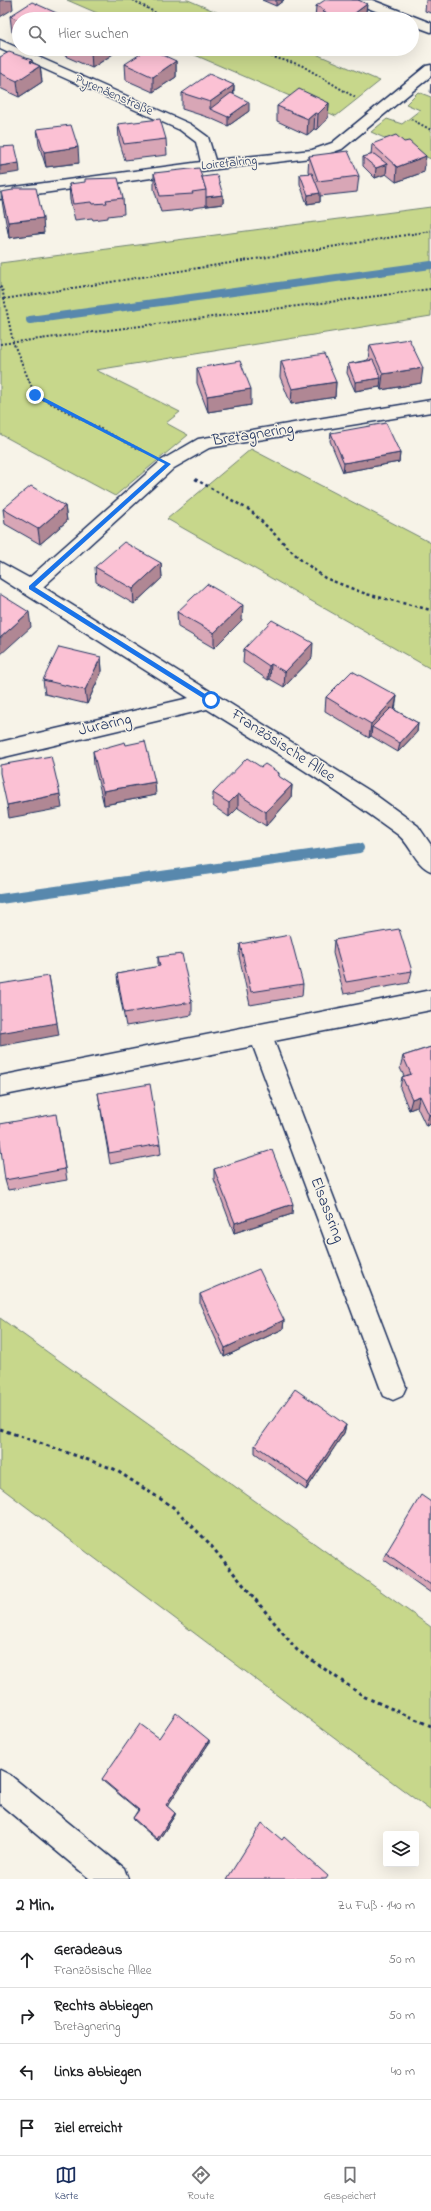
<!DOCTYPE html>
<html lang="de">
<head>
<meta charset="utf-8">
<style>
	:root { --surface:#fff; --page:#f2f2f2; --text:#202124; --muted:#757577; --line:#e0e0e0; --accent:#1b2f5e }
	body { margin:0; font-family:"Indie Flower",sans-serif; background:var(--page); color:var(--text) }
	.controls { position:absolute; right:12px; bottom:12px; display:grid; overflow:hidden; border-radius:4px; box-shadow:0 4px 16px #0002 }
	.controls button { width:36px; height:36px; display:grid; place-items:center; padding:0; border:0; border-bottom:1px solid var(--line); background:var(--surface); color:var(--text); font:20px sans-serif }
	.stop { position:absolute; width:12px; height:12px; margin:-9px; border:3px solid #1a73e8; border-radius:50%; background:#fff }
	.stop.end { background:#1a73e8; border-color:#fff; box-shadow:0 1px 4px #0008 }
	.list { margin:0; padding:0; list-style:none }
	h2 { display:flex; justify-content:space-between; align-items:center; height:52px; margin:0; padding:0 16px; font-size:17px }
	h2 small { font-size:13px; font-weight:400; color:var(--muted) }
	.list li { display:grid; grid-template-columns:26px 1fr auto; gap:12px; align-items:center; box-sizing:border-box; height:56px; padding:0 16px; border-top:1px solid var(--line) }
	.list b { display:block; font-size:15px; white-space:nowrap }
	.list p { margin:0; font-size:13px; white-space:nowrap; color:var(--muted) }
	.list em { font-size:13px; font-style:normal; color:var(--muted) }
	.icon { flex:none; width:22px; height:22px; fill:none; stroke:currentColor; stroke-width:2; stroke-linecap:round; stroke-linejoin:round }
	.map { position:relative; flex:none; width:431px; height:1879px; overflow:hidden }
	.search { position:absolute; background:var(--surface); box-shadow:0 4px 16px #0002; left:12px; right:12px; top:12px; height:44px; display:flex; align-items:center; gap:10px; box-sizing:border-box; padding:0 14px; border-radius:22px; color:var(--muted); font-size:15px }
	.sheet { height:276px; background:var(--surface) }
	nav { display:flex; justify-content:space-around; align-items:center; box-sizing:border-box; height:56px; border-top:1px solid var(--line); background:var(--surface); font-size:11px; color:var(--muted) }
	nav a { display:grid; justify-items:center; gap:2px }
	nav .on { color:var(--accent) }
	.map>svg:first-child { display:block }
</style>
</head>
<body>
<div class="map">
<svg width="431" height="1879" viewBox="0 0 431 1879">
	<rect width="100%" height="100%" fill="#f7f3e8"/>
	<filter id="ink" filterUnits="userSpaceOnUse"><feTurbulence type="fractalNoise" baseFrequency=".025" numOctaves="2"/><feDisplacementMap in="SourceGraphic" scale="8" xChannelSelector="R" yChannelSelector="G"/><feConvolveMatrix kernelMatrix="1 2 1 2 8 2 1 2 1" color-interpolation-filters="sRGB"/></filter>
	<g filter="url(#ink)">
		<g fill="#c7d78b" stroke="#718374">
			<polygon points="67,0 188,0 233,19 111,19"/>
			<polygon points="181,49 304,49 380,81 336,116"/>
			<polygon points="418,92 431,97 431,159 371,132 387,119 402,124 420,110 406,104"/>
			<polygon points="431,207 431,316 96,370 180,412 166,423 188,435 115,496 0,434 0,263"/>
			<polygon points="251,449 431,543 431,669 167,519"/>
			<polygon points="0,1318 431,1627 431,1811 0,1487"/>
		</g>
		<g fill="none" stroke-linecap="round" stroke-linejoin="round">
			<polyline stroke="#5888ad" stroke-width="8" points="30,320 431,265"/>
			<polyline stroke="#5888ad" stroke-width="10" points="0,899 359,848"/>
			<defs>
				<g id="street">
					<polygon points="353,0 372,0 431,23 431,32 412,25 412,19 396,19 355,3"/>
					<polygon points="0,40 190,124 208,137 215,160 312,150 332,143 426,66 431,65 431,76 342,149 319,157 209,170 0,199 0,189 201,162 196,142 180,130 0,49"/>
					<path d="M431 400V412L209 448 174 468 43 587 370 791 418 826 431 845V871C415 865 411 844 397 834 336 789 271 749 207 709L0 758V742L189 698 0 578V562L29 578 162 460 198 439Z"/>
					<polygon points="431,990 431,1010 274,1041 406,1387 402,1396 393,1400 384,1396 380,1387 253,1046 0,1096 0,1076"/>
					<polygon points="0,1770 10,1775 124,1868 128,1879 90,1879 0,1804"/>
				</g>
			</defs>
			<use href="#street" stroke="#1b2f5e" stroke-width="3"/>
			<g stroke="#1b2f5e" stroke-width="2" stroke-dasharray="2 2" stroke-linecap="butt">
				<polyline points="133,0 166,19"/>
				<polyline points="244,49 301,65 356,98"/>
				<polyline points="411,119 431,130"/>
				<polyline points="0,287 2,288 13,342 35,395 143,451"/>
				<polyline points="4,299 431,231"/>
				<polyline points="0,344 431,289"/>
			</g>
			<polyline stroke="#1b2f5e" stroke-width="2.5" stroke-dasharray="3 3" stroke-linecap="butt" points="195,479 251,511 300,559 325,578 366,594 431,610"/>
			<polyline stroke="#1b2f5e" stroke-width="3" stroke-dasharray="3.5 3.5" stroke-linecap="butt" points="0,1429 114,1469 173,1507 208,1542 297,1650 365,1697 431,1726"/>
			<use href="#street" fill="#f7f3e8" fill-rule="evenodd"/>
		</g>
		<g fill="#d8a6b6" stroke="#1b2f5e">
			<polygon points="262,0 284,0 276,6"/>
			<polygon points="426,0 431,0 431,13 425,11"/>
			<polygon points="367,4 365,19 315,19 316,6"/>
			<polygon points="61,15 61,19 19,19 19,35 12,32 10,16"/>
			<polygon points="64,49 113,49 113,54 92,68 65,56"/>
			<polygon points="374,49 384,49 380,52"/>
			<polygon points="386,49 405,49 398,54"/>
			<polygon points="0,57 32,60 32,62 40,66 42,82 19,97 0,88"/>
			<polygon points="176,61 176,77 153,92 126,80 125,64"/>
			<polygon points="431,84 431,93 430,93"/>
			<polygon points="234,85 234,95 249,111 228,126 210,118 182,109 182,93"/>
			<polygon points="329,103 328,118 317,130 314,129 307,135 277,121 277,106"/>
			<polygon points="118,124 166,139 167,155 125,160 119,140"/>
			<polygon points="37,129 79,163 46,167 39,145"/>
			<polygon points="372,144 424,172 396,182 386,174 375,178 363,166 363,157 371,155"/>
			<polygon points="309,156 359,176 357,192 320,196 320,202 307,204 300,184 300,174 309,174 308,171"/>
			<polygon points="154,173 202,177 223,195 223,204 193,208 193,209 161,212 154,189"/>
			<polygon points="69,184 123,198 124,214 108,216 108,218 93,220 92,218 75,220 70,200"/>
			<polygon points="1,192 44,233 9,238 3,207"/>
			<polygon points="370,345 421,383 381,390 380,387 355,391 347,373 348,364 368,360"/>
			<polygon points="281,361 336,382 335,397 291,404 280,377"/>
			<polygon points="197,368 251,405 208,412 197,383"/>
			<polygon points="331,433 400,453 399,462 343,472 330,441"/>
			<polygon points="65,506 67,521 40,544 5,524 3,509"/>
			<polygon points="161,563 162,578 134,604 96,582 95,567"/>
			<polygon points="177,612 242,620 214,648 178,627"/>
			<polygon points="244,649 312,658 284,687 270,679 268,680 243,663"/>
			<polygon points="101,657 102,671 87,704 45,694 43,680"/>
			<polygon points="397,696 395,710 418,723 417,732 398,752 371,736 369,738 325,711 326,697"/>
			<polygon points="126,745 156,795 104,805 94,765 93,751"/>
			<polygon points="261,767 279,773 279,777 292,785 291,798 266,826 238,808 229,817 213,806 213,793"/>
			<polygon points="334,940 412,971 409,983 344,994 333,953"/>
			<polygon points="240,944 303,984 302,996 250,1005 239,956"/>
			<polygon points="158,957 192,1002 192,1015 126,1026 118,986 117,974 158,967"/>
			<polygon points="431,1047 431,1124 426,1126 417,1107 409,1110 400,1088 402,1077 404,1076 400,1068 403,1056"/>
			<polygon points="98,1093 160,1144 161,1154 110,1164"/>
			<polygon points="58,1125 67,1180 8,1190 5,1180"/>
			<polygon points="214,1169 292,1214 234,1233 214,1179"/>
			<polygon points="200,1294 284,1320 283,1329 224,1357 200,1304"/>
			<polygon points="346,1425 344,1433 306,1490 255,1453 255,1445"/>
			<polygon points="431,1502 431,1593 383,1559 386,1553"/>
			<polygon points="159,1738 209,1740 209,1743 167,1806 175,1813 175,1815 158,1841 134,1820 133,1818 138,1810 104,1782 102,1779"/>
		</g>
		<g fill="#b08794" stroke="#1b2f5e">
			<polygon points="0,0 12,0 13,9 0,17"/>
			<polygon points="276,0 284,0 276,6"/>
			<polygon points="367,4 365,19 347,19"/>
			<polygon points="61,15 61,19 54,19"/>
			<polygon points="417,25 416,41 412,44 412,29"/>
			<polygon points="96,49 113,49 113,54 92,68 91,52"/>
			<polygon points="399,49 405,49 398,54"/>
			<polygon points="32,60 33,71 40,66 42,82 19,97 17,81 30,62"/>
			<polygon points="176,61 176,77 153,92 153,77"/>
			<polygon points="234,85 233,100 210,109 210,102"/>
			<polygon points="249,102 249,111 228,126 228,117"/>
			<polygon points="329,103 328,118 317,130 318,114"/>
			<polygon points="315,113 314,129 307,135 308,119"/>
			<polygon points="78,147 79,163 46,167 44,152"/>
			<polygon points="426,156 424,172 396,182 397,167"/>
			<polygon points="19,163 20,172 0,175 0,166"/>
			<polygon points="387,164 386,174 375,178 376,168"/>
			<polygon points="320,193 320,202 307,204 308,195"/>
			<polygon points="223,195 223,204 206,206 206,197"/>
			<polygon points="43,218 44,233 9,238 8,222"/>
			<polygon points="423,368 421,383 381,390 383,374"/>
			<polygon points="381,378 380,387 355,391 355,382"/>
			<polygon points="336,382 335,397 291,404 292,389"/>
			<polygon points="251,389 251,405 208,412 207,396"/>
			<polygon points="400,453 399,462 343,472 344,463"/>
			<polygon points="65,506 67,521 40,544 38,529"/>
			<polygon points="161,563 162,578 134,604 133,589"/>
			<polygon points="243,605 242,620 214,648 214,633"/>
			<polygon points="29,612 31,627 0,655 0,638"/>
			<polygon points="313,643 312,658 284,687 285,672"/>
			<polygon points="101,657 102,671 87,704 85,690"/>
			<polygon points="271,664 270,679 268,680 269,666"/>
			<polygon points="397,696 394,711 372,727 371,736 369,738 371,724"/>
			<polygon points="418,723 417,732 398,752 400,743"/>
			<polygon points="155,782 156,795 104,805 103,791"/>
			<polygon points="292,785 291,798 266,826 266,812"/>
			<polygon points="60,794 62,808 9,818 7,805"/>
			<polygon points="238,794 238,808 229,817 229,803"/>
			<polygon points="49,976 59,1035 0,1046 0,1033"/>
			<polygon points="420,1096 417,1107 409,1110 412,1099"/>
			<polygon points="431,1114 431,1124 426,1126 429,1115"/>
			<polygon points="293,1204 292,1214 234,1233 235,1223"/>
			<polygon points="284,1320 283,1329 224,1357 225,1348"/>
			<polygon points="346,1425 344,1433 306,1490 308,1483"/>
			<polygon points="209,1740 209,1743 167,1807 166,1805"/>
			<polygon points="175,1813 175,1815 158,1841 157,1839"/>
		</g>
		<g fill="#fbc1d4" stroke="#1b2f5e">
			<polygon points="325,0 358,0 367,4 347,19 346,19 323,12 325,10 316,6"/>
			<polygon points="32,2 61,15 54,19 19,19 19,20 10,16"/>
			<polygon points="388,13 402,19 381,19"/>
			<polygon points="412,23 417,25 412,29"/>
			<polygon points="83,49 96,49 91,52"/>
			<polygon points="148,49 150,49 176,61 153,77 125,64"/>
			<polygon points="9,52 32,60 30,62 40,66 17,81 0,73 0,57"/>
			<polygon points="209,74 234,85 210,102 182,93"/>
			<polygon points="299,89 329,103 318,114 315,113 308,119 277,106"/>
			<polygon points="231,93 249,102 228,117 210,109"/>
			<polygon points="160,119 166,139 124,144 118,124"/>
			<polygon points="71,125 78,147 44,152 37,129"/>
			<polygon points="396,135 404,142 409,141 426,156 397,167 372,144"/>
			<polygon points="15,146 19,163 0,166 0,147"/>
			<polygon points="348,151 359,176 318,181 309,156"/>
			<polygon points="374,154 387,164 376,168 363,157"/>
			<polygon points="199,168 206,190 192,192 193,194 160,196 154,173"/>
			<polygon points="312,173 320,193 308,195 300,174"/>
			<polygon points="217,175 223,195 206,197 206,190 202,177"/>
			<polygon points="118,178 123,198 106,200 107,203 92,204 91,202 73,204 69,184 85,182 85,179"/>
			<polygon points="13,188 36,188 43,218 8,222 1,192 13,190"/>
			<polygon points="409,339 423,368 383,374 370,345"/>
			<polygon points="324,354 336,382 292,389 281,361"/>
			<polygon points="373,360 381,378 355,382 348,364"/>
			<polygon points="240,361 251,389 207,396 197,368"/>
			<polygon points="386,423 400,453 344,463 331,433"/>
			<polygon points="31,486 65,506 38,529 3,509"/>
			<polygon points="124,542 161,563 133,589 95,567"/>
			<polygon points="207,584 243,605 214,633 177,612"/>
			<polygon points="0,594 29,612 0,638"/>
			<polygon points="272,620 313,643 285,672 271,664 269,666 244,649"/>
			<polygon points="59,647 101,657 85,690 43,680"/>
			<polygon points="352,671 397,696 371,724 326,697"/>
			<polygon points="391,708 418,723 400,743 372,727"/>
			<polygon points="145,741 155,782 103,791 93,751 125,742 126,745"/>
			<polygon points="51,756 60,794 7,805 0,773 0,765"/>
			<polygon points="247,758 261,767 265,764 279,773 277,775 292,785 266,812 238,794 229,803 213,793"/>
			<polygon points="399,929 412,971 346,982 334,940"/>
			<polygon points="290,935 303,984 251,992 240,944"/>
			<polygon points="182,954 192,1002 124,1013 117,974 160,966 158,957"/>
			<polygon points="49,976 57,1023 0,1033 0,984"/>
			<polygon points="431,1047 431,1114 429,1115 420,1096 412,1099 402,1077 411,1074 403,1056"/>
			<polygon points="150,1084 160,1144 109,1153 98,1093"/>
			<polygon points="56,1114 65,1169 5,1180 0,1142 0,1124"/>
			<polygon points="272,1150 293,1204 235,1223 214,1169"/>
			<polygon points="259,1269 284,1320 225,1348 200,1294"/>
			<polygon points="295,1389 346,1425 308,1483 255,1445"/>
			<polygon points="421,1495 431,1502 431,1585 386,1553"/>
			<polygon points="176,1713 209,1740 166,1805 175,1813 157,1839 133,1818 139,1810 102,1779 140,1724 159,1738"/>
			<polygon points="262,1823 282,1840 284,1837 328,1876 326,1879 227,1879"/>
		</g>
	</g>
	<polygon fill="#1a73e8" points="33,394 37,394 171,464 35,587 213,699 213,702 209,702 29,589 29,586 165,464 33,396"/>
	<g text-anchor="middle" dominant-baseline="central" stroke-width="3" stroke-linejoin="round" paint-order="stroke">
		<g font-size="13" fill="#1b2f5e" stroke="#f7f3e8">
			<text transform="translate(114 95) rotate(24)">Pyrenäenstraße</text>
			<text transform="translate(229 163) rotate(-6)">Loiretalring</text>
		</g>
		<g font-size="16" fill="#1b2f5e" stroke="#f7f3e8">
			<text transform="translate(253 435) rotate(-9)">Bretagnering</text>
			<text transform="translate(105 725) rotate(-13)">Juraring</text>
			<text transform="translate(283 746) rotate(33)">Französische Allee</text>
			<text transform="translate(327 1210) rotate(69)">Elsassring</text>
		</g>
	</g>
</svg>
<div class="controls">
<button><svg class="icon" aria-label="layers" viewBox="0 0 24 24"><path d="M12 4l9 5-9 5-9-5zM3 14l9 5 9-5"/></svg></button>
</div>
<div class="stop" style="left:211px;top:700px"></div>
<div class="stop end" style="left:35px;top:395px"></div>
<div class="search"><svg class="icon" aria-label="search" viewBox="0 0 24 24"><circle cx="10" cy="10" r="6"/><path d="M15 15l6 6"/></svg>Hier suchen</div>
</div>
<section class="sheet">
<h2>2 Min.<small>Zu Fuß · 140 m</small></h2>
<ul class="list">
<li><svg class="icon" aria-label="ahead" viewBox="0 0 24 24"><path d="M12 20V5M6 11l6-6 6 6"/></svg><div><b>Geradeaus</b><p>Französische Allee</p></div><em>50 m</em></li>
<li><svg class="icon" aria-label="right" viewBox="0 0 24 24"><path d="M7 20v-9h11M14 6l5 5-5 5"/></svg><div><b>Rechts abbiegen</b><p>Bretagnering</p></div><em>50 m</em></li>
<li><svg class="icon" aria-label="left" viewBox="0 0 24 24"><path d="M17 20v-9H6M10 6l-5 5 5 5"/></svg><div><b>Links abbiegen</b></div><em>40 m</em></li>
<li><svg class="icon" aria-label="arrive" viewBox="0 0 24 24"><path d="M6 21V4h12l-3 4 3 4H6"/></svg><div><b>Ziel erreicht</b></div></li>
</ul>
</section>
<nav>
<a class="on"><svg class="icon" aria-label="map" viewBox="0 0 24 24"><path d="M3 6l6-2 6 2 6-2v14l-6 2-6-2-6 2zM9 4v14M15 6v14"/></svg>Karte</a>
<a><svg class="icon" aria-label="directions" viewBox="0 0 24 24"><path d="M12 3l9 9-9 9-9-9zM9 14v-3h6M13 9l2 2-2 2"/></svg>Route</a>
<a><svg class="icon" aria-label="saved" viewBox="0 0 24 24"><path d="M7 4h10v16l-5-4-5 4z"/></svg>Gespeichert</a>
</nav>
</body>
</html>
